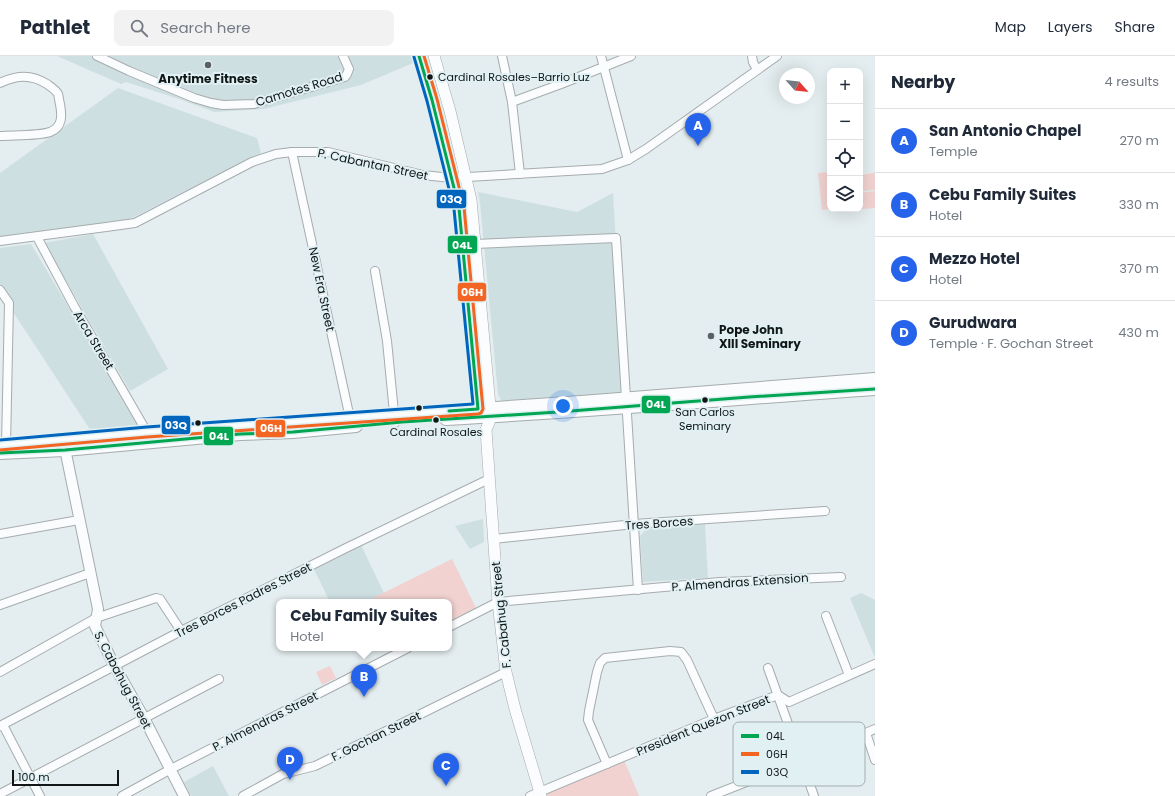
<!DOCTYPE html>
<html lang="en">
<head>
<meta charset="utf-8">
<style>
	:root { --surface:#fff; --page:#f2f2f3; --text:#1f2937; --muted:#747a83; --line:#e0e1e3; --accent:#2563eb }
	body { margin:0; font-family:Poppins,sans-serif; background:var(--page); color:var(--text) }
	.controls { position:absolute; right:12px; top:12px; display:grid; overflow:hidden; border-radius:8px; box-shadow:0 4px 16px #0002 }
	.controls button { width:36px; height:36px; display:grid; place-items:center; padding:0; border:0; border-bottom:1px solid var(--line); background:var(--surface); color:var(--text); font:20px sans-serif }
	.compass { position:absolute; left:779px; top:12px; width:36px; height:36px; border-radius:50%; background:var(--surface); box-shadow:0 4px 16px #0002; rotate:117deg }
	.scale { position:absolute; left:12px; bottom:10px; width:107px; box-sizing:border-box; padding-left:4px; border:2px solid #111617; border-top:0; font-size:11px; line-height:14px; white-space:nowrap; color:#111617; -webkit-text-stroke:3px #e0f0f3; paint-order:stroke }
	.you { position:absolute; left:563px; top:350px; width:14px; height:14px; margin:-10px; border:3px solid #fff; border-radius:50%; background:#1a73e8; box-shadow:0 0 0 6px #1a73e833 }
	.badge { display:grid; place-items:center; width:26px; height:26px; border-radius:50%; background:var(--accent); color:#fff; font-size:13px; font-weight:700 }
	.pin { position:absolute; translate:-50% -33px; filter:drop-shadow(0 1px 2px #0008) }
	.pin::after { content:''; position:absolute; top:21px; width:14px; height:12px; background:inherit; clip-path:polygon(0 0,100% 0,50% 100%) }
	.popup { position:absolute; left:276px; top:543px; width:176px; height:52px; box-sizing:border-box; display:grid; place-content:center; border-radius:8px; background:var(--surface); filter:drop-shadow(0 1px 3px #0005); font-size:13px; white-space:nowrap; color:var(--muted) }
	.popup b { font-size:15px; color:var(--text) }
	.popup::after { content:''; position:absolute; left:50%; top:100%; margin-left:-8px; border:8px solid transparent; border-top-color:var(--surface) }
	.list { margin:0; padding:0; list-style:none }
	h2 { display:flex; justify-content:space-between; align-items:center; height:52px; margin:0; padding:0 16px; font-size:17px }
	h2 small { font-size:13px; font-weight:400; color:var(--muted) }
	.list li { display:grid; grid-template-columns:26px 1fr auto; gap:12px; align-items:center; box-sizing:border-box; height:64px; padding:0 16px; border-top:1px solid var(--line) }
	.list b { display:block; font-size:15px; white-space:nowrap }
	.list p { margin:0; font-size:13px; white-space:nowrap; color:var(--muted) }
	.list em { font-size:13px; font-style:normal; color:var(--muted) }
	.icon { flex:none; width:22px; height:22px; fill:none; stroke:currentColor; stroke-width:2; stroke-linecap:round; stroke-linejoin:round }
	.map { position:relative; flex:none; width:875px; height:740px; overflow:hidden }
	header { display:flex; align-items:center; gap:24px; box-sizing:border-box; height:56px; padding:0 20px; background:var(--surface); border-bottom:1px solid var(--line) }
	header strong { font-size:19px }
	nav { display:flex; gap:22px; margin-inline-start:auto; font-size:14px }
	.search { width:280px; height:36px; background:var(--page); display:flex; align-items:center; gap:10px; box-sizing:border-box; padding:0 14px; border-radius:8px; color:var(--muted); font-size:15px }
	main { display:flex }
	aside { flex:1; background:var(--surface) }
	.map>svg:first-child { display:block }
</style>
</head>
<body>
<header>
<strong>Pathlet</strong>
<div class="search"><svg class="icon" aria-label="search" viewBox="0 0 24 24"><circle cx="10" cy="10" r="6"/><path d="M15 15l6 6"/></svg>Search here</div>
<nav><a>Map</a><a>Layers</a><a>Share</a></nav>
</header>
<main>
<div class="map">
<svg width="875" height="740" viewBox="0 0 875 740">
	<rect width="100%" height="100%" fill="#e4edef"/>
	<g fill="#cedfe2">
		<polygon points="57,0 430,0 361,29 264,53 214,56 179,43 126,26 121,28"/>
		<polygon points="118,32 257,82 261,97 130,163 0,182 0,117"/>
		<polygon points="478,136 577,156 613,137 625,338 506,346 501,344 498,338 480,147"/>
		<polygon points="93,178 168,313 130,335 44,187"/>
		<polygon points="31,188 96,297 140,372 93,378 0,236 0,192"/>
		<polygon points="483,463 484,486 470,493 455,470"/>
		<polygon points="705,468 708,522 643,526 640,480 648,471"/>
		<polygon points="361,489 384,537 365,546 330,546 314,513"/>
		<polygon points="861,537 875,544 875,602 850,542"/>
		<polygon points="213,710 229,740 191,740 184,726"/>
	</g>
	<g fill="#f1d2d0">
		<polygon points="830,116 830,153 822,154 818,117"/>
		<polygon points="875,117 875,134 860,135 860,119"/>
		<polygon points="875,135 875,152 849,154 849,153 860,153 860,137"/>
		<polygon points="452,503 476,552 449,565 449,546 365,546"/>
		<polygon points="330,610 336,622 322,629 316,616"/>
		<polygon points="624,704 639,740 547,740 546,737"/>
	</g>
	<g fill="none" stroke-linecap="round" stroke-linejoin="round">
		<defs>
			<g id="minor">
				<polyline points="97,0 129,15 194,42 211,47 223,49 254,48 345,21 347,18 349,13 343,0"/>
				<polyline points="502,0 512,46 520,118"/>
				<polyline points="601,0 628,104"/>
				<polyline points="752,0 753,6 757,14"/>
				<path d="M0 27C17 19 31 18 47 28 51 31 56 34 58 38 59 41 59 45 60 48 62 59 63 71 50 76 39 80 12 79 0 80"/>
				<polyline points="512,46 561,28 631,0"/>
				<polyline points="292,96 351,367"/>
				<polyline points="37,181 74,250 148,378"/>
				<polyline points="0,185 106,171 135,167 252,106 276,98 292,96 328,96 423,119 451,122 602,113 628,104 646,93 777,0"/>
				<polyline points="475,188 616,182 638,534"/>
				<polyline points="375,215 387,285 395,367"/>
				<polyline points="0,234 9,247 6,389"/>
				<polyline points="0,478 79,464"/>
				<polyline points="494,483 634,468 825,455"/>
				<polyline points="0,549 90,517"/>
				<polyline points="826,560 849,619"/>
				<polyline points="449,571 498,546 720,526 841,521"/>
				<polyline points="768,612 814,740"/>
				<polyline points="0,616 96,562 156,542 160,543 181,575"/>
				<polyline points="3,669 40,740"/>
				<polyline points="0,670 181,575 344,493 489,423"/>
				<polyline points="866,677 875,704"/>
				<polyline points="607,708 588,664 589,655 597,616 600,607 605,602 670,595 681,596 687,604 714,663"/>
				<polyline points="0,738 219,623"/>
				<polyline points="122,740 171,713 408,592"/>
				<polyline points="243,740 283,718 315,710 506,616"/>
				<polyline points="530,740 714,663 778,639 789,646 875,608"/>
				<polyline points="711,740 802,704 875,673"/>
			</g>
			<polyline id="tertiary" points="64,388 98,553 95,570 114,609 144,662 184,740"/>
			<g id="secondary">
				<polyline points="419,0 432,44 459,152 479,361"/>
				<polyline points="434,0 450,55 471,144 491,361 486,374 488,403 498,546 506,616 515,653 541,740"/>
			</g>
			<g id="primary">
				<path d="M446 363C589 355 732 343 875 333"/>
				<polyline points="0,389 147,376 581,346 875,323"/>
				<polyline points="0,397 65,394 240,378 293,376 356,370"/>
			</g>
		</defs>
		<use href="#minor" stroke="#a6acae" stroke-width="10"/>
		<use href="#tertiary" stroke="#a6acae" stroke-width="12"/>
		<use href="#secondary" stroke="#a6acae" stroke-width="12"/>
		<use href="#primary" stroke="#a6acae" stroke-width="14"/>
		<use href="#minor" stroke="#fbfcfd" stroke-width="8"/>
		<use href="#tertiary" stroke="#fbfcfd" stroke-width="10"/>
		<use href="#secondary" stroke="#fbfcfd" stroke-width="11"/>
		<use href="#primary" stroke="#fbfcfd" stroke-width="12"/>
		<defs>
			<g id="bus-1">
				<polyline points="419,0 432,44 459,152 478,353 449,355"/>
				<polyline points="0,397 65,394 240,378 293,376 402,366 558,356 749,341 875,333"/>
			</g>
			<polyline id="bus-2" points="0,394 147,381 478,358 481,357 483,353 464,151 437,43 424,0"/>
			<polyline id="bus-3" points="0,384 147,371 473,348 454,153 427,45 414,1"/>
		</defs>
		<use href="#bus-1" stroke="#e0f0f3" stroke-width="6"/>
		<use href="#bus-2" stroke="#e0f0f3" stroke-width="6"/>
		<use href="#bus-3" stroke="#e0f0f3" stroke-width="6"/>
		<use href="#bus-1" stroke="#00a651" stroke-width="3"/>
		<use href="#bus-2" stroke="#f26522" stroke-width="3"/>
		<use href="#bus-3" stroke="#0065bd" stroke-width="3"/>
	</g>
	<g fill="#5b6163" stroke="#e0f0f3" stroke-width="1.5">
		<circle cx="208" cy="9" r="4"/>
		<circle cx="711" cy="280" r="4"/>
	</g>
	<g fill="#111617" stroke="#e0f0f3" stroke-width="1.5">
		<circle cx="430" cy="21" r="3.5"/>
		<circle cx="705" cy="344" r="3.5"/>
		<circle cx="419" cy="352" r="3.5"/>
		<circle cx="436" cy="364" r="3.5"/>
		<circle cx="198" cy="367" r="3.5"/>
	</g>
	<g text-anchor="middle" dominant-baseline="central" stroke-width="4" stroke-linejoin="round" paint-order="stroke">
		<g font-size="11" fill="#111617" stroke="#e0f0f3">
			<text x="438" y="21" text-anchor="start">Cardinal Rosales–Barrio Luz</text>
			<text x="705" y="356">San Carlos<tspan x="705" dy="14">Seminary</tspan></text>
			<text x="436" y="376">Cardinal Rosales</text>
		</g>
		<g font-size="12" font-weight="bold" fill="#111617" stroke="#e0f0f3">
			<text x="208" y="22">Anytime Fitness</text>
			<text x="719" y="273" text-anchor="start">Pope John<tspan x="719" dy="14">XIII Seminary</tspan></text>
		</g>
		<g font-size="12" fill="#111617" stroke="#e0f0f3">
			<text transform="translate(299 33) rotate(-17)">Camotes Road</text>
			<text transform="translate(373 108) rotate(12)">P. Cabantan Street</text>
			<text transform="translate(322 233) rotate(78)">New Era Street</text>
			<text transform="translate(94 284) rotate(59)">Arca Street</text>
			<text transform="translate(659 467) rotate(-4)">Tres Borces</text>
			<text transform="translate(740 526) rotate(-4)">P. Almendras Extension</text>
			<text transform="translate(243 544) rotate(-27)">Tres Borces Padres Street</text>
			<text transform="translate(501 559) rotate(-96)">F. Cabahug Street</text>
			<text transform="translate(123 624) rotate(62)">S. Cabahug Street</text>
			<text transform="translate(265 665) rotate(-27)">P. Almendras Street</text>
			<text transform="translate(703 669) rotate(-22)">President Quezon Street</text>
			<text transform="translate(376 680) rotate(-26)">F. Gochan Street</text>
		</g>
	</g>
	<rect x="733" y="666" width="132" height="64" rx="6" fill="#e0f0f3" stroke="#a2afb1" stroke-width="1"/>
	<rect x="741" y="678" width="18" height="4" fill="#00a651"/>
	<rect x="741" y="696" width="18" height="4" fill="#f26522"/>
	<rect x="741" y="714" width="18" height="4" fill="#0065bd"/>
	<g font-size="11" fill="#111617">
		<text x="766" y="684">04L</text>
		<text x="766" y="702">06H</text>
		<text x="766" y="720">03Q</text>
	</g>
	<g stroke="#e0f0f3" stroke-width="1.5">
		<rect x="436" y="133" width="31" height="20" rx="4" fill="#0065bd"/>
		<rect x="447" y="179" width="31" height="19" rx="4" fill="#00a651"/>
		<rect x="457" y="226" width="30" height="20" rx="4" fill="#f26522"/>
		<rect x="641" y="339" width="30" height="19" rx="4" fill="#00a651"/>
		<rect x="161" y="359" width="30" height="20" rx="4" fill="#0065bd"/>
		<rect x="255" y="363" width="31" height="19" rx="4" fill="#f26522"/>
		<rect x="203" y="370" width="31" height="20" rx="4" fill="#00a651"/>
	</g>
	<g font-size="11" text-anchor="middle" font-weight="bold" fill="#fff">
		<text x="451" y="147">03Q</text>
		<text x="462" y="193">04L</text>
		<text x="472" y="240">06H</text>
		<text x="656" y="352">04L</text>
		<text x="176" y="373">03Q</text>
		<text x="271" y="376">06H</text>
		<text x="219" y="384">04L</text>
	</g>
</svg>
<div class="controls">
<button>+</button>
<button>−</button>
<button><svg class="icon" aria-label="locate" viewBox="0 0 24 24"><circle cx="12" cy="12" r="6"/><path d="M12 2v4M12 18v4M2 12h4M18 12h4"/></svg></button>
<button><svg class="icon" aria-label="layers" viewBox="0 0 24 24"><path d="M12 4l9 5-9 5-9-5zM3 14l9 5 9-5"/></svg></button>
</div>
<svg class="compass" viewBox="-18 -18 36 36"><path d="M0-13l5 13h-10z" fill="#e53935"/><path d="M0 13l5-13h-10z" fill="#747a83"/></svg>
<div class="scale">100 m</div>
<div class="you"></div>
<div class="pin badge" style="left:698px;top:90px">A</div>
<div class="pin badge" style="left:364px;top:641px">B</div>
<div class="popup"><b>Cebu Family Suites</b>Hotel</div>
<div class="pin badge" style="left:446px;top:730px">C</div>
<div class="pin badge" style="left:290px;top:724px">D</div>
</div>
<aside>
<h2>Nearby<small>4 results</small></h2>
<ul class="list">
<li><span class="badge">A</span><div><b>San Antonio Chapel</b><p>Temple</p></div><em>270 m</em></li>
<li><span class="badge">B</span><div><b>Cebu Family Suites</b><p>Hotel</p></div><em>330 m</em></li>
<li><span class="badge">C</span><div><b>Mezzo Hotel</b><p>Hotel</p></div><em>370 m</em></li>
<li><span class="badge">D</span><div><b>Gurudwara</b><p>Temple · F. Gochan Street</p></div><em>430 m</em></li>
</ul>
</aside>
</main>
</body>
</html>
